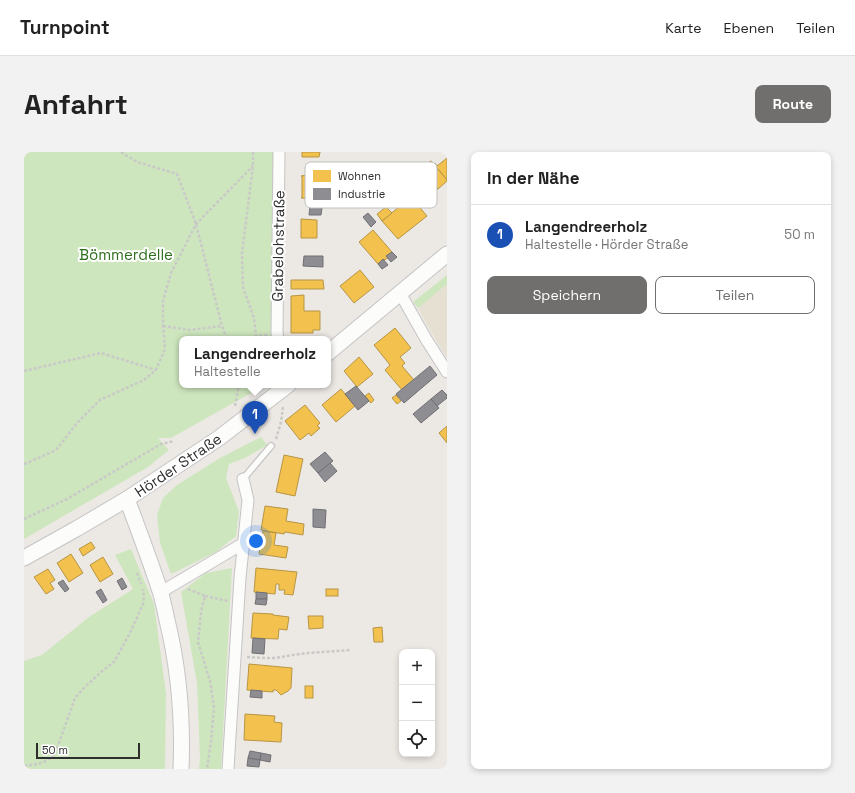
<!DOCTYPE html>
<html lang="de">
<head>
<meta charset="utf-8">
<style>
	:root { --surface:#fff; --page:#f2f2f2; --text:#222; --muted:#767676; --line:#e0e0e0; --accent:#706f6e }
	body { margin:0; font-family:"Space Grotesk",sans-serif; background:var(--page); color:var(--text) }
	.controls { position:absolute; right:12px; bottom:12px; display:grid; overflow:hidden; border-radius:8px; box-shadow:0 2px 6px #0003 }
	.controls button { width:36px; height:36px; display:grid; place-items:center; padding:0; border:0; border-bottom:1px solid var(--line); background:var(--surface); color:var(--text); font:20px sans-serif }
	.scale { position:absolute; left:12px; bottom:10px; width:104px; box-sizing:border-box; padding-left:4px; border:2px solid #2e2e2e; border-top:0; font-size:11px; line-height:14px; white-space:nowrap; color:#2e2e2e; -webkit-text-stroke:3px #fff; paint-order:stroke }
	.you { position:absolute; left:232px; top:389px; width:14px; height:14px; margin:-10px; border:3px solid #fff; border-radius:50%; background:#1a73e8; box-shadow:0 0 0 6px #1a73e833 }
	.badge { display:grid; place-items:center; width:26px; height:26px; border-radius:50%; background:var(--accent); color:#fff; font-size:13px; font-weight:700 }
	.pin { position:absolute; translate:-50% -33px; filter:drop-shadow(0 1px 2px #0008) }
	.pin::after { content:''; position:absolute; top:21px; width:14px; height:12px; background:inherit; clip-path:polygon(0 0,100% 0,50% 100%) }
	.popup { position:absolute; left:155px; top:184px; width:152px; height:52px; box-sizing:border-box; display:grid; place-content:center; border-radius:8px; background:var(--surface); filter:drop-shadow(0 1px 3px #0005); font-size:13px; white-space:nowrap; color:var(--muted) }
	.popup b { font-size:15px; color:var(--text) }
	.popup::after { content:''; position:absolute; left:50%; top:100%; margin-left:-8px; border:8px solid transparent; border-top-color:var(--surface) }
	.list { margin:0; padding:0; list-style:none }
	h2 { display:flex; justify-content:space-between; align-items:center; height:52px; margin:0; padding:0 16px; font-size:17px }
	h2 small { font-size:13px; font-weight:400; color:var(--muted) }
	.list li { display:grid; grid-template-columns:26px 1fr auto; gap:12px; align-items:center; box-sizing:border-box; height:60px; padding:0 16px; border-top:1px solid var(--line) }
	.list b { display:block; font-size:15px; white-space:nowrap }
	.list p { margin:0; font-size:13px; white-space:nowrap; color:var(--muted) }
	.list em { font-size:13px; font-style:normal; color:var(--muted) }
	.actions { display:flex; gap:8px; padding:12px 16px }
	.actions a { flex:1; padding:9px 0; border:1px solid var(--accent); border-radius:8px; text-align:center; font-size:14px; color:var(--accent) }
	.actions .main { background:var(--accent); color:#fff }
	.icon { flex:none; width:22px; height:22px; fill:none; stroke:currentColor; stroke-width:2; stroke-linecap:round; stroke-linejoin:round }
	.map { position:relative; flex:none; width:423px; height:617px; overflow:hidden; border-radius:8px }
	header { display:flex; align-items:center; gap:24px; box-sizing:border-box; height:56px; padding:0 20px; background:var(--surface); border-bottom:1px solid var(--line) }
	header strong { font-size:19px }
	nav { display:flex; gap:22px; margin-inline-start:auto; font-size:14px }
	.intro { display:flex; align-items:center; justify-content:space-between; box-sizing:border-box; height:96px; padding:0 24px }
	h1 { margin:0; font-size:28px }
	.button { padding:10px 18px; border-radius:8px; background:var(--accent); color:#fff; font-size:14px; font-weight:700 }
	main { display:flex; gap:24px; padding:0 24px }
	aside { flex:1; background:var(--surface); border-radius:8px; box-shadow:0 2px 6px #0003 }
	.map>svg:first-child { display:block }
</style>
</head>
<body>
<header>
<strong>Turnpoint</strong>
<nav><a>Karte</a><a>Ebenen</a><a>Teilen</a></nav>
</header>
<div class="intro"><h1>Anfahrt</h1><a class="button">Route</a></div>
<main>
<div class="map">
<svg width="423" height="617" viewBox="0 0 423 617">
	<rect width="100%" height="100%" fill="#ece8e4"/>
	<polygon fill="#e6e0d3" points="423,132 423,206 414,192 394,156"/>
	<g fill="#cee6be">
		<polygon points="0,0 252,0 249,187 158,187 158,233 235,233 227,241 147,286 134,286 145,298 124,315 0,387"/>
		<polygon points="423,123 423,132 394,156 389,150"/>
		<polygon points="237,285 243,293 221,306 205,312 202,326 208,341 215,360 212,384 192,400 147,422 136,391 133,363 139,346 153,333 196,306"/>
		<polygon points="107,397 130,452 142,542 141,617 0,617 0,509 18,503 65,465 109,437 91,403"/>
		<polygon points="208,416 197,617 175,617 176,606 173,531 157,440 182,421"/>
	</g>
	<g fill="#f2c14e" stroke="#b79544">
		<polygon points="278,0 296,0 295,5 278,5"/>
		<polygon points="423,6 423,28 410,12 411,11 413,14"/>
		<polygon points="406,9 407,9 423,28 423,29 414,37 399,20 408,12"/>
		<polygon points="399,20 414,37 403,45 387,25 389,28"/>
		<polygon points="277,24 283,23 296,24 295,24 295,32 307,32 307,49 295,49 295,47 277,46 278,45 278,24"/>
		<polygon points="387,45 403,64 374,87 358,69"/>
		<polygon points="362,55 368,61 358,69 353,62"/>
		<polygon points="277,67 293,68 293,86 277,86"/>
		<polygon points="349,78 368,100 362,104 364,106 360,108 359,107 354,112 335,90"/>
		<polygon points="336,118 350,135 330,151 316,134"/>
		<polygon points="267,128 299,128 300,137 267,137"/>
		<polygon points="280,143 280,159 296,159 296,178 289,178 289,181 267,181 267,144"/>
		<polygon points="371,176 387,196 376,205 381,211 378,214 390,228 378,238 361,218 366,213 350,193"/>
		<polygon points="335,205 349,222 333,235 320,219"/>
		<polygon points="317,237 331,254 312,270 298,253"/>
		<polygon points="345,241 350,248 347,251 341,244"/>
		<polygon points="372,243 377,249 373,252 368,246"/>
		<polygon points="281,253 296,271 293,274 296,276 287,284 285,281 276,288 261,269"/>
		<polygon points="423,274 423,291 415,281"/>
		<polygon points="260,303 279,307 271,344 252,340"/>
		<polygon points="241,354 264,357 262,369 280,372 279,383 261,380 260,382 237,378"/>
		<polygon points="239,379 252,381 250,393 264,395 262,406 235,402 236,396 235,395 236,384 238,384"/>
		<polygon points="67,390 71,396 59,404 55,397"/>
		<polygon points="47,402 59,421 45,430 33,411"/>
		<polygon points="79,405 89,422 76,430 66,413"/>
		<polygon points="232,416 273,420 269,443 260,442 261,438 255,438 255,432 252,432 251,442 230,440"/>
		<polygon points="24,417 31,428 26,431 30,437 22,442 10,425"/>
		<rect x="302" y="437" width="12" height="7"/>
		<polygon points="229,461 249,462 249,463 265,465 263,478 255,477 254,487 227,486"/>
		<polygon points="284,464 299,464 299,476 285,477"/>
		<polygon points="358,475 359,490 350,490 349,476"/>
		<polygon points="225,512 268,516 267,536 264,539 257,543 252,538 249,538 249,540 223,538"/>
		<rect x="281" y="534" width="8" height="12"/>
		<polygon points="221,562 251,564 250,570 258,571 257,590 220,588"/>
	</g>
	<g fill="#8d8d92" stroke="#707074">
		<rect x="284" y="14" width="12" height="7"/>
		<polygon points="374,20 382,29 372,37 365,28"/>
		<polygon points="286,55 298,56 297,63 285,63"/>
		<polygon points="344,61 352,70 347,75 339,65"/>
		<polygon points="368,100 373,105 367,110 362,104"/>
		<polygon points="280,104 299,104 299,115 279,114"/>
		<polygon points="359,107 364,113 358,117 354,112"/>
		<polygon points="406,214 413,223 380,251 372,242"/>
		<polygon points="332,234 345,249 334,258 321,242"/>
		<polygon points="418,238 423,243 423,246 413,254 407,247"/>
		<polygon points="407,247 415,256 397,271 389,262"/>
		<polygon points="301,300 309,309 294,321 286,312"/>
		<polygon points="306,311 313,319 301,330 294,321"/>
		<polygon points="289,357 302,358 301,376 289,375"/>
		<polygon points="98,426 103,435 98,438 93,429"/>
		<polygon points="39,428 45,437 41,440 34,431"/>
		<polygon points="77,437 83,448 79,451 72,440"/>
		<polygon points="232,440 243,441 243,447 232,447"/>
		<polygon points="232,447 243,447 242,453 231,452"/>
		<polygon points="229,486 241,487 240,502 228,501"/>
		<polygon points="227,538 238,539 238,546 226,545"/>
		<polygon points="226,599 237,601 236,608 224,606"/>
		<polygon points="237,601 247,603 246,610 236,608"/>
		<polygon points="224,606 236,608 235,615 223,614"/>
	</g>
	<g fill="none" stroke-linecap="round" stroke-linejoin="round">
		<defs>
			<polyline id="lane" points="219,327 247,294"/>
			<g id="street">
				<polyline points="376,141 402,187 423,220"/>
				<polyline points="254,187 253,181 255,0"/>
				<polyline points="137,440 220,391"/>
				<polyline points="204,617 216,426 224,348 219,327"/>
			</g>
			<g id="secondary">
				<polyline points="304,201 423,102"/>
				<path d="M103 347C114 377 126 408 136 439 139 448 141 459 143 468 155 517 159 567 157 617"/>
				<polyline points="0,406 52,377 103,347 195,286 264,233"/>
			</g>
		</defs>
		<use href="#lane" stroke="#c5c4c5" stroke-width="8"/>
		<use href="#street" stroke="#c5c4c5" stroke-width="13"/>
		<use href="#secondary" stroke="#c5c4c5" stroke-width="17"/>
		<g stroke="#c9c9c8" stroke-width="2.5" stroke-dasharray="3 2" stroke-linecap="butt">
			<polyline points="97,0 113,10 153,22 172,72 198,174 203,187"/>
			<polyline points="229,0 229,14 218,101 219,135 230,166 232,184 243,183"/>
			<polyline points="139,174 166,178 198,174"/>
			<polyline points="0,219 77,201 132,218"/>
			<polyline points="211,254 215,233"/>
			<polyline points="252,287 257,270 259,255"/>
			<polyline points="0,312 3,311 32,298 54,270 76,248 120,228 132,218 141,197 139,174 139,149 147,121 172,72 229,14"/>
			<polyline points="0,367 43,347 137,292 150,289"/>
			<polyline points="113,421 117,432"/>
			<polyline points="164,437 181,444 177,460 174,490 186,529 190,555 187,590 183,617"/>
			<polyline points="181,444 204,449"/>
			<polyline points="223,505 241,506 252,506 268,503 284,501 327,498"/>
			<path d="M0 614C13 612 21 612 31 602L51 546 59 537 78 519 90 510 106 481 119 452 120 445 119 437"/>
		</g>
		<use href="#lane" stroke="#fcfcfb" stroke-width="5.5"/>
		<use href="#street" stroke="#fcfcfb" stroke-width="11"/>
		<use href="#secondary" stroke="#fcfcfb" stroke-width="15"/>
	</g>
	<g text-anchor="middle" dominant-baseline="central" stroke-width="4" stroke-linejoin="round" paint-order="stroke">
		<g font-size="15" fill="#2e2e2e" stroke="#fff">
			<text transform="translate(254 94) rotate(-89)">Grabelohstraße</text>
			<text transform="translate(154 313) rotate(-34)">Hörder Straße</text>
		</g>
		<g font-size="15" fill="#2c6e1b" stroke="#fff">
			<text x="102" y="102">Bömmerdelle</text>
		</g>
	</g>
	<rect x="281" y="10" width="132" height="46" rx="6" fill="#fff" stroke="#c0c0c0" stroke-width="1"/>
	<rect x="289" y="18" width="18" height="12" fill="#f2c14e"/>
	<rect x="289" y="36" width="18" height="12" fill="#8d8d92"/>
	<g font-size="11" fill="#2e2e2e">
		<text x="314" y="28">Wohnen</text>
		<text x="314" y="46">Industrie</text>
	</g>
</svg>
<div class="controls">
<button>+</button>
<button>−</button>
<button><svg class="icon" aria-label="locate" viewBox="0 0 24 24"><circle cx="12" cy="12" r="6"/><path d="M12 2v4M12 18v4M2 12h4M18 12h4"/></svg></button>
</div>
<div class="scale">50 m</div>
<div class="you"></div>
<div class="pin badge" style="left:231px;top:282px;background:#1a4fb4">1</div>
<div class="popup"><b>Langendreerholz</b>Haltestelle</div>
</div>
<aside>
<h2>In der Nähe<small></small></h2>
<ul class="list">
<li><span class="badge" style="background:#1a4fb4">1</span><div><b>Langendreerholz</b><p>Haltestelle · Hörder Straße</p></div><em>50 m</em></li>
</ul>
<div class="actions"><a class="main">Speichern</a><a>Teilen</a></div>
</aside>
</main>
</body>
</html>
